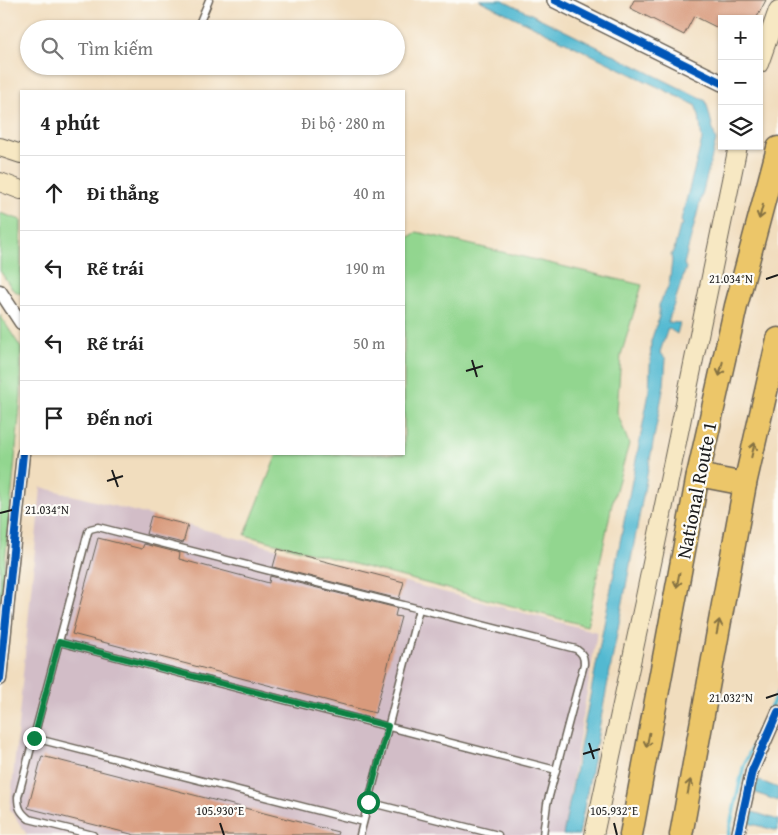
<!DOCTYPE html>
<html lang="vi">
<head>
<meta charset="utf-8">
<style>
	:root { --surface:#fff; --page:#f6f6f6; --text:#222; --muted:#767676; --line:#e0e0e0 }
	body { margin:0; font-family:"Gentium Book Plus",serif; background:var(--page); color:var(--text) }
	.controls { position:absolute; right:15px; top:15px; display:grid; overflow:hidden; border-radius:0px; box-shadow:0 1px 4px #0004 }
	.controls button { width:45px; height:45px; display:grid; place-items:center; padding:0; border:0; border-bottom:1px solid var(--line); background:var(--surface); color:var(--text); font:25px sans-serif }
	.stop { position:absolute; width:15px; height:15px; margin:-11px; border:4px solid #0b8043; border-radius:50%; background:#fff }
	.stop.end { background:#0b8043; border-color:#fff; box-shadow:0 1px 5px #0008 }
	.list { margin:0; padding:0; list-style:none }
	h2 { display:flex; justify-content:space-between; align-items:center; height:65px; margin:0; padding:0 20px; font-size:21px }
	h2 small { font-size:16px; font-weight:400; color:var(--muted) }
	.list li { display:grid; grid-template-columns:32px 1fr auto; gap:15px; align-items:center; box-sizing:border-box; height:75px; padding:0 20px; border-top:1px solid var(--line) }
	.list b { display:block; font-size:19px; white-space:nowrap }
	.list em { font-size:16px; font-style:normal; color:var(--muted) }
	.icon { flex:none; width:28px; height:28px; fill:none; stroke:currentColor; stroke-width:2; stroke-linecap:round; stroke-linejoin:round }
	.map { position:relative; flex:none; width:778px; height:835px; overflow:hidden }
	.search { position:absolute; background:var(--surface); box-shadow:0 1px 4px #0004; left:20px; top:20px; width:385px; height:55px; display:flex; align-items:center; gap:12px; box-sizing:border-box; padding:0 18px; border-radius:28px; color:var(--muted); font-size:19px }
	.panel { position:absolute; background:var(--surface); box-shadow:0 1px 4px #0004; left:20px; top:90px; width:385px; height:365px; border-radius:0px }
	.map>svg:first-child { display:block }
</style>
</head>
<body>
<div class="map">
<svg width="778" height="835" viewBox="0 0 778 835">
	<rect width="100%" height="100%" fill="#fdfcf7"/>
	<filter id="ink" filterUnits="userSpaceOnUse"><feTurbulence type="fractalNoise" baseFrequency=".02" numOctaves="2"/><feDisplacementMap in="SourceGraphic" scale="10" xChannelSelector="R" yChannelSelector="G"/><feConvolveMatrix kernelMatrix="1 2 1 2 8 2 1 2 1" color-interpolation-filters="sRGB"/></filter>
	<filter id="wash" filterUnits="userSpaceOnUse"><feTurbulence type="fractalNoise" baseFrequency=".0096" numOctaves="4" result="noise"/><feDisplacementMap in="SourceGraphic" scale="20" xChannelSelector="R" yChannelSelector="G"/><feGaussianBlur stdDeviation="1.12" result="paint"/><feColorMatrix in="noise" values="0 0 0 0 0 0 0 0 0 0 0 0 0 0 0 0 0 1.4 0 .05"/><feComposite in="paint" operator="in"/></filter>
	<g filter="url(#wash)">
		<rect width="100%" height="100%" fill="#f1ddbe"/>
		<polygon fill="#d2bdc7" points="41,487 597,632 563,835 27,835 10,809"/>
		<g fill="#92d68f" stroke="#577956">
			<polygon points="0,213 21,220 21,294 13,290 0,271"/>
			<polygon points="417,232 642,285 621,355 617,412 629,444 612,504 587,626 245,535 277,454 404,454 404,240"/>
			<polygon points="0,315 21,348 21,396 0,616"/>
		</g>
		<g fill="#53b9d1" stroke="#386a76">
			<polygon points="479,0 503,0 706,101 716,141 684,264 686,268 668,322 680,323 677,334 668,328 660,352 666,359 664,385 579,835 563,835 649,393 651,341 659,317 659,305 669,285 672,261 671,255 674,250 680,226 683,225 681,220 702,140 699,115 695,105"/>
			<polygon points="758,780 778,788 778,801 753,792"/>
			<polygon points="747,810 778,820 778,831 748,823"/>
		</g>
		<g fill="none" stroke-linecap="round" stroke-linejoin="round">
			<polyline stroke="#53b9d1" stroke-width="4" points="728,835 744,765 778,692"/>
		</g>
		<g id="blocks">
			<g fill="#d89a7b">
				<polygon points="634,0 766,0 756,19 722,19 722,30 694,16 684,35 630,8"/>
				<polygon points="151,516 188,525 183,543 146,534"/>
				<polygon points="98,538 142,549 144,544 180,553 179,559 269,583 270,576 397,608 395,616 401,617 375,713 72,634"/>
				<polygon points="278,549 404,582 399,599 273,567"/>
				<polygon points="42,756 338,832 337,835 135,835 28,808"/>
			</g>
		</g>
	</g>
	<g filter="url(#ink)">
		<use href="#blocks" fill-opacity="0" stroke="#676055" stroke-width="1"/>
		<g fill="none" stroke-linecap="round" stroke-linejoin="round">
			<defs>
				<g id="service">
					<polyline points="197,29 209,0"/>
					<polyline points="59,642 556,770"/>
					<polyline points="34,738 363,822"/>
					<polyline points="368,802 498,835"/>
					<path d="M93 835 29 819C20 812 18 807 18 797L88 532 90 529 98 527 576 649C582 653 584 656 584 664L547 804 543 835"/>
					<polyline points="360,835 419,609"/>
				</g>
				<g id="minor">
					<polyline points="0,291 21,323"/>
					<polyline points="0,679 23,454"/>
					<polyline points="738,835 752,771 778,712"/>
				</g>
				<polyline id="tertiary" points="555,0 722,83"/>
				<g id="secondary">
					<polyline points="759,64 778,10"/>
					<polyline points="0,147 21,154"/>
					<polyline points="0,182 21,190"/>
					<polyline points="594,835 644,602 738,146"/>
				</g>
				<g id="motorway">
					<polyline points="698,475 745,484"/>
					<polyline points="631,835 698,475 736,306 778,148"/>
					<polyline points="681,835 745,484 778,339"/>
				</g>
			</defs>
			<use href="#service" stroke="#676055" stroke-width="9"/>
			<use href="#minor" stroke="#676055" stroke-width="15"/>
			<use href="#tertiary" stroke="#676055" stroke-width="18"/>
			<use href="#secondary" stroke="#676055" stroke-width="20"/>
			<use href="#motorway" stroke="#676055" stroke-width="25"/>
			<use href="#service" stroke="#fff" stroke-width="6"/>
			<use href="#minor" stroke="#fff" stroke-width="12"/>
			<use href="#tertiary" stroke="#fff" stroke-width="15"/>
			<use href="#secondary" stroke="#f7e8c3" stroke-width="18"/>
			<use href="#motorway" stroke="#ecc669" stroke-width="22"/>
			<defs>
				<g id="cycleway">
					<polyline points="555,0 722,83"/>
					<polyline points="0,679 23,454"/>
					<polyline points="738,835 752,771 778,712"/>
				</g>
			</defs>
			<use href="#cycleway" stroke="#fdfcf7" stroke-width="11"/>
			<use href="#cycleway" stroke="#0057b8" stroke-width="8"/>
		</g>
		<defs><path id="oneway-shaft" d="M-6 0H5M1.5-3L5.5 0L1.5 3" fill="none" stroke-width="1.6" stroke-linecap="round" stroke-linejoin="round" transform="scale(1.25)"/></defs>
		<g stroke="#847142">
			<use href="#oneway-shaft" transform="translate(761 212) rotate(105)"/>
			<use href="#oneway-shaft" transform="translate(721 369) rotate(103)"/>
			<use href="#oneway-shaft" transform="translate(753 450) rotate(-77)"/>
			<use href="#oneway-shaft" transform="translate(678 580) rotate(101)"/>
			<use href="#oneway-shaft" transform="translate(718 627) rotate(-79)"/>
			<use href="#oneway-shaft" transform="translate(648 740) rotate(101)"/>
			<use href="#oneway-shaft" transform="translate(689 787) rotate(-79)"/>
		</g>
	</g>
	<g fill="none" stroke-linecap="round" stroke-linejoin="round" filter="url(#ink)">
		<polyline stroke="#0b8043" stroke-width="6" points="34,738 59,642 388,726 368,802"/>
	</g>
	<path fill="none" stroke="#1c1c1c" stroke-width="2" d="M766 279 778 275M472 360 477 377M466 371 483 366M112 470 118 487M107 481 123 476M0 513 12 510M766 698 778 694M589 743 594 759M583 754 600 749M220 823 224 835M614 823 617 835"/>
	<g text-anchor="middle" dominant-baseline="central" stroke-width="4.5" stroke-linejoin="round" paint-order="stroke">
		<g font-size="20" fill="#1c1c1c" stroke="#fdfcf7">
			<text transform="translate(696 490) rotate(-79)">National Route 1</text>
		</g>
	</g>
	<g font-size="12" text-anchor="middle" fill="#1c1c1c" stroke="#fdfcf7" stroke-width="4.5" stroke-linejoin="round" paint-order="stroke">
		<text x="731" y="283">21.034°N</text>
		<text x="47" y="514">21.034°N</text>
		<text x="731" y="702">21.032°N</text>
		<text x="220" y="815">105.930°E</text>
		<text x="614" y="815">105.932°E</text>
	</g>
</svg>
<div class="controls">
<button>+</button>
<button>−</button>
<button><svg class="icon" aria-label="layers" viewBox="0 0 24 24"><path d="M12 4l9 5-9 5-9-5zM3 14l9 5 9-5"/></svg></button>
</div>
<div class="stop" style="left:368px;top:802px"></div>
<div class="stop end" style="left:34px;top:738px"></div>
<div class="search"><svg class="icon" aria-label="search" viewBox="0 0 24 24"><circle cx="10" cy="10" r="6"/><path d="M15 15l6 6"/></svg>Tìm kiếm</div>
<section class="panel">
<h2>4 phút<small>Đi bộ · 280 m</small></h2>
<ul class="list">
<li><svg class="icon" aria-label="ahead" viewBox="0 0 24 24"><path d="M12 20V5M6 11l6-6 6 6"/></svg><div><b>Đi thẳng</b></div><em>40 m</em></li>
<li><svg class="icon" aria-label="left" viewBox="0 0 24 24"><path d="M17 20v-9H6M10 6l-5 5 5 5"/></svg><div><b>Rẽ trái</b></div><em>190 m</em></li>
<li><svg class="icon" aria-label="left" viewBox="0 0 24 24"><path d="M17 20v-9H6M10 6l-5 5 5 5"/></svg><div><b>Rẽ trái</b></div><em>50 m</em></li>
<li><svg class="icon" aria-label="arrive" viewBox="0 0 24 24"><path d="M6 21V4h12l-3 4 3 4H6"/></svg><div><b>Đến nơi</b></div></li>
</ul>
</section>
</div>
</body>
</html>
